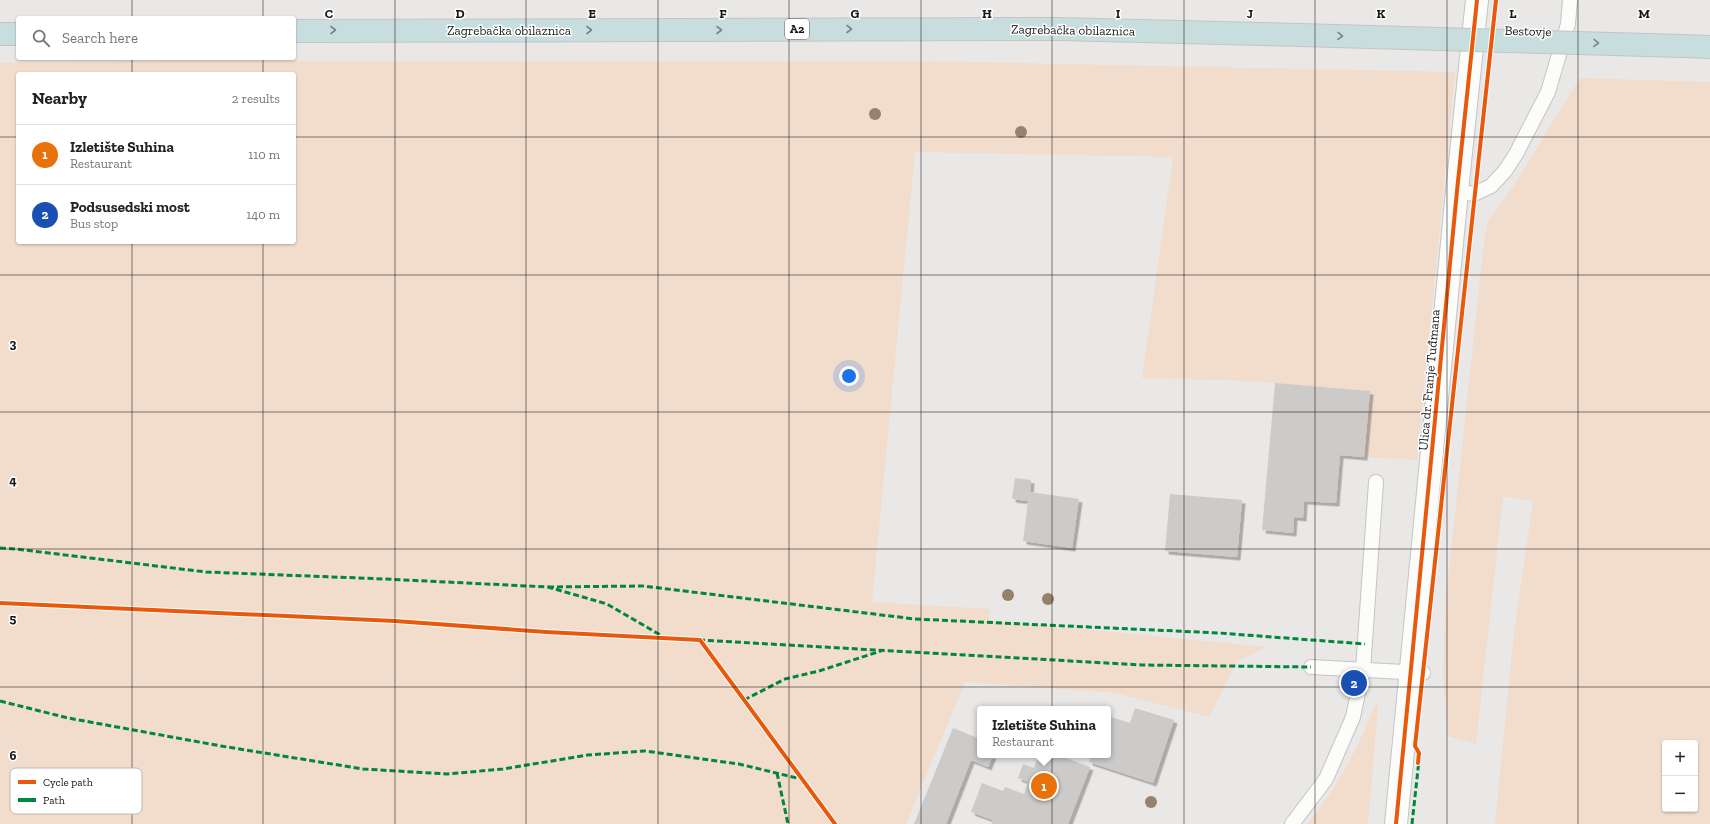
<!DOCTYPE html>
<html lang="en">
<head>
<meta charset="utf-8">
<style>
	:root { --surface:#fff; --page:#f6f6f6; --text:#222; --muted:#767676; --line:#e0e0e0; --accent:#ea580c }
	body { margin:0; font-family:"Zilla Slab",serif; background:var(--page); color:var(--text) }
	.controls { position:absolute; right:12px; bottom:12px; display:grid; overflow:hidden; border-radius:4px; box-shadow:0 1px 3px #0004 }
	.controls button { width:36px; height:36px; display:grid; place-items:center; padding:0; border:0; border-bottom:1px solid var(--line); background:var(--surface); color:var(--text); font:20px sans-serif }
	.you { position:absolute; left:849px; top:376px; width:14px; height:14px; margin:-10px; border:3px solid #fff; border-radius:50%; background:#1a73e8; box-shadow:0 0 0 6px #1a73e833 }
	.badge { display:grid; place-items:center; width:26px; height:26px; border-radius:50%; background:var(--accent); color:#fff; font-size:13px; font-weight:700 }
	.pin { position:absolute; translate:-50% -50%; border:2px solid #fff; box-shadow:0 1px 4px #0006 }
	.popup { position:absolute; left:977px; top:706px; width:134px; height:52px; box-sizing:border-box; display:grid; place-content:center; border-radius:4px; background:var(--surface); filter:drop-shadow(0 1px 3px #0005); font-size:13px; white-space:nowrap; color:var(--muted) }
	.popup b { font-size:15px; color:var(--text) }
	.popup::after { content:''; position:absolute; left:50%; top:100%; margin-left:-8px; border:8px solid transparent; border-top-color:var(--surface) }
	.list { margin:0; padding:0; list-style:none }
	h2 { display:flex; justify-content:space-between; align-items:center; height:52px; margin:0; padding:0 16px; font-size:17px }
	h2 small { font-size:13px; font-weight:400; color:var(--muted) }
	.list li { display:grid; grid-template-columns:26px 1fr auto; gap:12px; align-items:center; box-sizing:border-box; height:60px; padding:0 16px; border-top:1px solid var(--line) }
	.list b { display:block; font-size:15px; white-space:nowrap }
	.list p { margin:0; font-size:13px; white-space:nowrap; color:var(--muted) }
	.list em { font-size:13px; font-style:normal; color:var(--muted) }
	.icon { flex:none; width:22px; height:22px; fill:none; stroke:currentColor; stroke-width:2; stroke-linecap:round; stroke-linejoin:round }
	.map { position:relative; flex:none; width:1710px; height:824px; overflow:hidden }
	.search { position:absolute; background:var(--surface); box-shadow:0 1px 3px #0004; left:16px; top:16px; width:280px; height:44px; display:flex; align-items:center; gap:10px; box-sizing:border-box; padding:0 14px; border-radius:4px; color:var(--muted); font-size:15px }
	.panel { position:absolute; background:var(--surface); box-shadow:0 1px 3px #0004; left:16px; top:72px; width:280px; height:172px; border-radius:4px }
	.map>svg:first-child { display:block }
</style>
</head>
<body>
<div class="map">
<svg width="1710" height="824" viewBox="0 0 1710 824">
	<defs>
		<filter id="shadow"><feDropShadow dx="3.5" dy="3.5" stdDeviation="0" flood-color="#0004"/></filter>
	</defs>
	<rect width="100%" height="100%" fill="#eae8e6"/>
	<g fill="#f2dccc" fill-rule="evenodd">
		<path d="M167 61H924L1455 72 1417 460 1364 457 1369 391 1250 381 1142 378 1173 157 915 152 872 602 990 609 989 620 1268 647 1237 661 1209 717 1115 693 965 682 906 824H0V63ZM18 74H294V242H18Z"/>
		<path d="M1580 78 1710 82V824H1495L1514 632 1533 501 1503 496 1476 744 1448 736 1443 673 1446 598 1484 241 1488 221 1514 185ZM1665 743H1695V809H1665Z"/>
		<path d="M1376 703 1378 707 1368 824H1307C1338 787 1358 748 1376 703Z"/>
	</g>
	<g fill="#cdcbca" filter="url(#shadow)">
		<polygon points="1275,383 1370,391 1364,457 1340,455 1336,503 1304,501 1303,518 1294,517 1293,533 1262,530"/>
		<polygon points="1015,478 1031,480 1030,492 1079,499 1072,548 1023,541 1028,501 1012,499"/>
		<polygon points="1170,494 1242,500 1237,557 1165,551"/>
		<polygon points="1135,708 1174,720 1153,783 1089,762 1091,755 1108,755 1108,716 1130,723"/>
		<polygon points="953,728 980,739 980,755 993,755 988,767 971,760 946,824 914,824"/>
		<polygon points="1039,755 1058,755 1090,767 1068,824 993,824 991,823 993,820 971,812 982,783 1003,791 1005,787 1024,794 1028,782 1018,778 1023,764 1034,768"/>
	</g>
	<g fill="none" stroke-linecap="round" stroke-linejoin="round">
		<defs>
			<g id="service">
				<polyline points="1457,191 1474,194 1491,186 1505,171 1516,154 1548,92 1568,24 1570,0"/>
				<polyline points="1311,667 1423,673"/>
				<polyline points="1292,824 1326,779 1353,717 1363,670 1376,482"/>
			</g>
			<polyline id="secondary" points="1396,824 1457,191 1477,0"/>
			<g id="motorway">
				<polyline points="294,31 1059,29 1301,35"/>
				<polyline points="0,34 18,34"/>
				<polyline points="1683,46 1710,47"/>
			</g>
		</defs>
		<use href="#service" stroke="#c6c4c2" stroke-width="16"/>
		<use href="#secondary" stroke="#c6c4c2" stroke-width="24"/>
		<use href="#motorway" stroke="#c6c4c3" stroke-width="24"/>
		<use href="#service" stroke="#fcfcfb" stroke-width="14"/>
		<use href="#secondary" stroke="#fcfcfb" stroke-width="22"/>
		<use href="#motorway" stroke="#c8ddde" stroke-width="22"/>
		<defs>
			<polyline id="motorway-bridge" points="1301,35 1683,46"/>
		</defs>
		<use href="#motorway-bridge" stroke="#c6c4c3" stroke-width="24" stroke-linecap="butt"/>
		<use href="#motorway-bridge" stroke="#c8ddde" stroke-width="22"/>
		<g stroke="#00873e" stroke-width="3" stroke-dasharray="6 3" stroke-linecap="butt">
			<polyline points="0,548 16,549 206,572 385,579 548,587 607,604 662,636"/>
			<polyline points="548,587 643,586 915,619 1219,633 1365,644"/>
			<polyline points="699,640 1142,665 1311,667"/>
			<polyline points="744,700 785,679 819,671 881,651"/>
			<polyline points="0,701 68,718 221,746 363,769 447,774 503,769 588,755 645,751 739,764 801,779"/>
			<polyline points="777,773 788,824"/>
			<polyline points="1412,824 1419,760"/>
		</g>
		<defs>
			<g id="cycleway">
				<polyline points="0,603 395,621 546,632 700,640 835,824"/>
				<polyline points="1418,763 1419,753 1415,746 1496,0"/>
				<polyline points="1396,824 1457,191 1477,0"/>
			</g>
		</defs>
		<use href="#cycleway" stroke="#fff" stroke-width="6"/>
		<use href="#cycleway" stroke="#e8590c" stroke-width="4"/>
	</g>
	<g fill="#98816b">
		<circle cx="875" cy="114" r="6"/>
		<circle cx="1021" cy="132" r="6"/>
		<circle cx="1008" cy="595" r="6"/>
		<circle cx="1048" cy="599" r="6"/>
		<circle cx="1151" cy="802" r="6"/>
	</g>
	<defs><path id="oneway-chevron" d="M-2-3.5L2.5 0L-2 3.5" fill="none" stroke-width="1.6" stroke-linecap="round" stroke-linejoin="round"/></defs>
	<g stroke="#7a8484">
		<use href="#oneway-chevron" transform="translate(849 29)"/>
		<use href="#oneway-chevron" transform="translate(333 30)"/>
		<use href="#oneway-chevron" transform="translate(589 30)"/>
		<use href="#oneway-chevron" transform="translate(719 30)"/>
		<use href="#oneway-chevron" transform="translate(1340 36) rotate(2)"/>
		<use href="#oneway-chevron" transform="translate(1596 43) rotate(2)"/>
	</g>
	<path fill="none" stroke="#1a1817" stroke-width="1" stroke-opacity="0.55" d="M132 0V18M263 0V18M395 0V824M526 0V824M658 0V824M789 0V824M921 0V824M1052 0V824M1184 0V824M1315 0V824M1447 0V824M1578 0V824M132 58V74M263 58V74M0 137H18M294 137H1710M132 242V824M263 242V824M0 275H1710M0 412H1710M0 549H1710M0 687H1710"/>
	<g text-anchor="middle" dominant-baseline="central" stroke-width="3" stroke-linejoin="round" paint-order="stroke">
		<rect fill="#fff" stroke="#5f5d5d" stroke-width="1" x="785" y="19" width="24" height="20" rx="3"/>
		<g font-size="12" font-weight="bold" fill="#1a1817">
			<text x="797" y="29">A2</text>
		</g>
		<g font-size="13" fill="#1a1817" stroke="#fff">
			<text x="509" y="30">Zagrebačka obilaznica</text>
			<text transform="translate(1073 30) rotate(1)">Zagrebačka obilaznica</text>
			<text transform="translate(1528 31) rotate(2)">Bestovje</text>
			<text transform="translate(1429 380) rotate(-85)">Ulica dr. Franje Tuđmana</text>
		</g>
	</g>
	<rect x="10" y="768" width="132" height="46" rx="6" fill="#fff" stroke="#babab9" stroke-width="1"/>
	<rect x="18" y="780" width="18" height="4" fill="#e8590c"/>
	<rect x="18" y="798" width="18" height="4" fill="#00873e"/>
	<g font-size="11" fill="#1a1817">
		<text x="43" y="786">Cycle path</text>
		<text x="43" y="804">Path</text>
	</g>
	<g font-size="13" text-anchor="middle" font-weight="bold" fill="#1a1817" stroke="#fff" stroke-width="3" stroke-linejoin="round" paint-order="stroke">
		<text x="329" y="18">C</text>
		<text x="460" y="18">D</text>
		<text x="592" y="18">E</text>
		<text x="723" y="18">F</text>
		<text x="855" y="18">G</text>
		<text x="987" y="18">H</text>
		<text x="1118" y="18">I</text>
		<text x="1250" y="18">J</text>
		<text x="1381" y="18">K</text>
		<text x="1513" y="18">L</text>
		<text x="1644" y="18">M</text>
		<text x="13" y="348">3</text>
		<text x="13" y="485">4</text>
		<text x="13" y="623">5</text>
		<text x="13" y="760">6</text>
	</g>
</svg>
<div class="controls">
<button>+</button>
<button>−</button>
</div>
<div class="you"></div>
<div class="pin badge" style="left:1044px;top:786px;background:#e8710a">1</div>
<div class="popup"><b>Izletište Suhina</b>Restaurant</div>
<div class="pin badge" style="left:1354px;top:683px;background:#1a4fb4">2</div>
<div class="search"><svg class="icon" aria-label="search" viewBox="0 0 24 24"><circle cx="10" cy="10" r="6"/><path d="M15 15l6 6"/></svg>Search here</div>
<section class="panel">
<h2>Nearby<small>2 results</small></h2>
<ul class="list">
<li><span class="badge" style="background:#e8710a">1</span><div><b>Izletište Suhina</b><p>Restaurant</p></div><em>110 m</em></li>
<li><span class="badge" style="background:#1a4fb4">2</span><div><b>Podsusedski most</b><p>Bus stop</p></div><em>140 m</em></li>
</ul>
</section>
</div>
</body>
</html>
